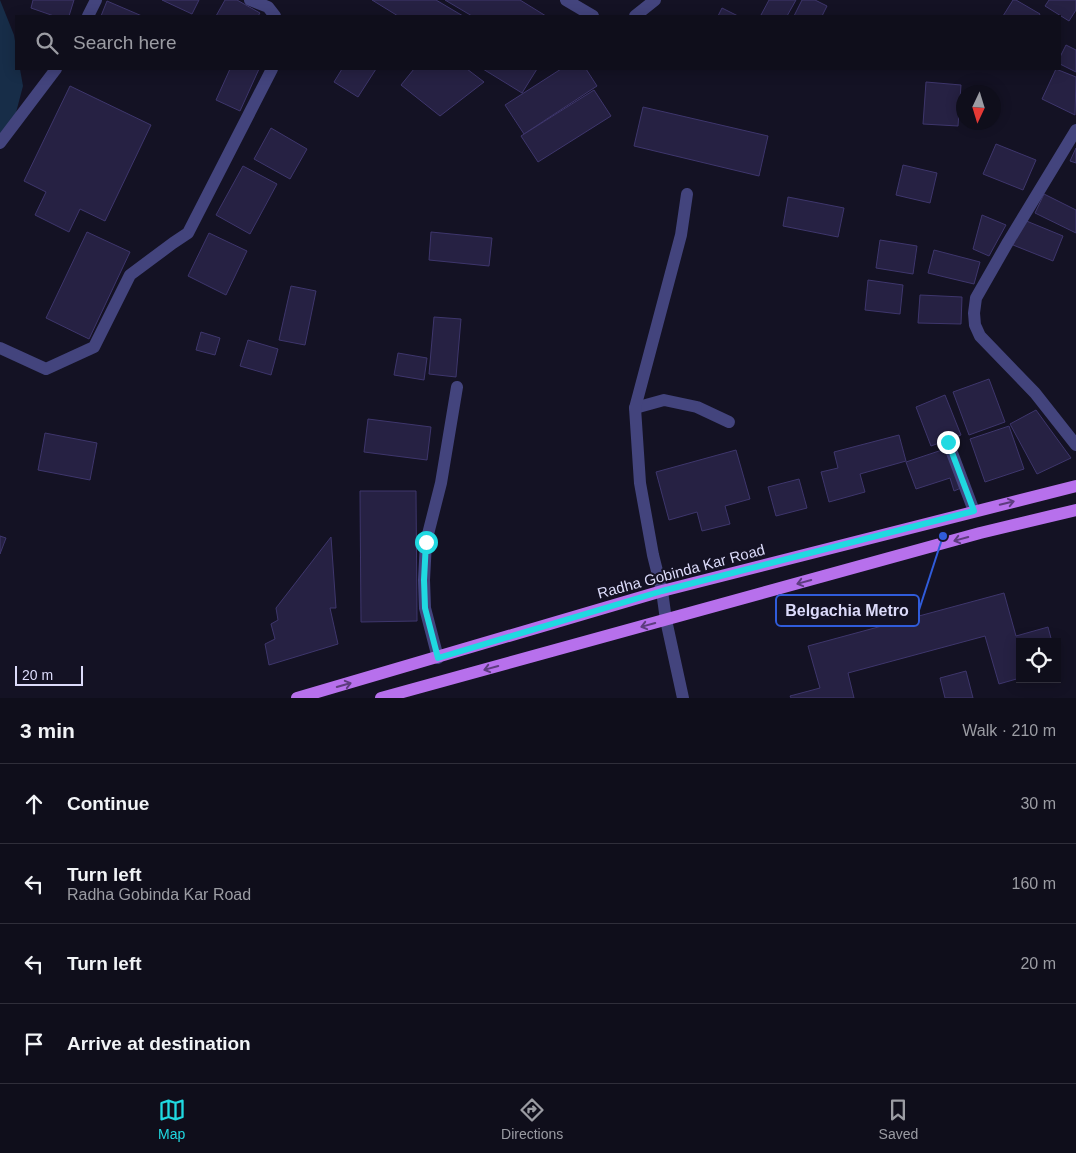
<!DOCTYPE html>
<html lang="en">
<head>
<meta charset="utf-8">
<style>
	:root { --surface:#0f0e1b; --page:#181724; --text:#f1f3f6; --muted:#9b9ca3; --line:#2f2e3a; --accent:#20d9e1 }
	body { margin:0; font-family:Arial,sans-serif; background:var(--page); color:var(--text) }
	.controls { position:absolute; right:15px; bottom:15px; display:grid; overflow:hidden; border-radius:0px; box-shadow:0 2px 12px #0003 }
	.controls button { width:45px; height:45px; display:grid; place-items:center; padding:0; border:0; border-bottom:1px solid var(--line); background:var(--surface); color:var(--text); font:25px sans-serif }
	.compass { position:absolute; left:956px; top:85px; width:45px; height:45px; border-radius:50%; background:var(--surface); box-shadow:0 2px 12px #0003; rotate:184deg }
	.scale { position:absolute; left:15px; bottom:12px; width:68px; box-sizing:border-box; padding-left:5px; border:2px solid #dcdbfa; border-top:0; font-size:14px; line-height:18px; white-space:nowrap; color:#dcdbfa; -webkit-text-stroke:4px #141224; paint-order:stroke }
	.stop { position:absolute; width:15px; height:15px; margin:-11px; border:4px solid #20d9e1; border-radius:50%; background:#fff }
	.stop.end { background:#20d9e1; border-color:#fff; box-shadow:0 1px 5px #0008 }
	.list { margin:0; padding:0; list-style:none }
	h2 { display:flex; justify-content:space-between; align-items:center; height:65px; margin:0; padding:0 20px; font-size:21px }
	h2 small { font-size:16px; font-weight:400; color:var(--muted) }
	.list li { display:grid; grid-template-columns:32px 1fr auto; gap:15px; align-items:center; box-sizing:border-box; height:80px; padding:0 20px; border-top:1px solid var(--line) }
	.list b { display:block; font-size:19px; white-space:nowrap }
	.list p { margin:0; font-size:16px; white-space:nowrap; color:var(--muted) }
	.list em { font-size:16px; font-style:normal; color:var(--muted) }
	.icon { flex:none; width:28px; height:28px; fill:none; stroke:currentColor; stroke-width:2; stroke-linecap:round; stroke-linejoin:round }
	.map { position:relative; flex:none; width:1076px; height:698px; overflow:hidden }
	.search { position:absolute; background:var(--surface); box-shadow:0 2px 12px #0003; left:15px; right:15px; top:15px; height:55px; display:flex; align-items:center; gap:12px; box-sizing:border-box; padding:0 18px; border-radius:0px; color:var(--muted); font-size:19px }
	.sheet { height:385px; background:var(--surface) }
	nav { display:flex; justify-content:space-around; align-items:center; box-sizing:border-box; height:70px; border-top:1px solid var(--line); background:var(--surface); font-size:14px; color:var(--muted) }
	nav a { display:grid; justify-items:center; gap:2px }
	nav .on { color:var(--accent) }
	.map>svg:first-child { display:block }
</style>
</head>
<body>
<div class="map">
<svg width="1076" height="698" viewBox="0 0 1076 698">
	<rect width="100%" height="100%" fill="#141224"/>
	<polygon fill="#172d48" points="0,0 14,35 16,47 16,69 20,69 23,86 12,128 0,137"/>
	<g fill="#262143" stroke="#3e366c">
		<polygon points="33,0 74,0 69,16 54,16 31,8"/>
		<polygon points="162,0 199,0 192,14"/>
		<polygon points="225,0 237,0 260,13 258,16 216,16"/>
		<polygon points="372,0 436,0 463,16 398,16"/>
		<polygon points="445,0 520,0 546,16 472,16"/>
		<polygon points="769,0 796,0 787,16 763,16 761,15"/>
		<polygon points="802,0 815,0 827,6 822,16 794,16"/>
		<polygon points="1013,0 1016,0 1040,14 1039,16 1003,16"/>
		<polygon points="1049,0 1076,0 1076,10 1069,21 1045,6"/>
		<polygon points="107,1 142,16 101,16"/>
		<polygon points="722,8 738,16 718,16"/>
		<polygon points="1066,45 1076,50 1076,72 1060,64 1060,57"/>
		<polygon points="230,69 259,69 240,111 216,100"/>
		<polygon points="342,69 376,69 358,97 334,82"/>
		<polygon points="414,69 467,69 484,82 440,116 401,85"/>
		<polygon points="483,69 537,69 522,93"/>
		<polygon points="561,69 586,69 597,86 524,134 505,105"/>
		<polygon points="1056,69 1076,77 1075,115 1042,99"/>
		<polygon points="926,82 961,85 958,126 923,124"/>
		<polygon points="70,86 151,125 105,221 80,209 69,232 35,215 46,192 24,181"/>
		<polygon points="594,90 611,116 538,162 521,136"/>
		<polygon points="643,107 768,136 759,176 634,146"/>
		<polygon points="271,128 307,149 290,179 254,159"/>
		<polygon points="996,144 1036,160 1023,190 983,174"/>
		<polygon points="1076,148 1076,163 1070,161"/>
		<polygon points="903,165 937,173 930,203 896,195"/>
		<polygon points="243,166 277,184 250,234 216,215"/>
		<polygon points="1044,194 1076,210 1076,233 1035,213"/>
		<polygon points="788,197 844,208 838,237 783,226"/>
		<polygon points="982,215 1006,225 989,256 973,249"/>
		<polygon points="1024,220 1063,236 1053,261 1013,245"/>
		<polygon points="87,232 130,252 89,339 46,318"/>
		<polygon points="431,232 492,238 489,266 429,260"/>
		<polygon points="209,233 247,251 226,295 188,276"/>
		<polygon points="880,240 917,246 913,274 876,268"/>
		<polygon points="934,250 980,262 974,284 928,273"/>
		<polygon points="868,280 903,285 900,314 865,310"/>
		<polygon points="291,286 316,291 305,345 279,340"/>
		<polygon points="920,295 962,297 961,324 918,323"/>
		<polygon points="434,317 461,319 456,377 429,374"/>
		<polygon points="201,332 220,338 215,355 196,350"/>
		<polygon points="248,340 278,349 271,375 240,366"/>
		<polygon points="398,353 427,358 424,380 394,375"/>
		<polygon points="989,379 1005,422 969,435 953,392"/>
		<polygon points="945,395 961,435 931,446 916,407"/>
		<polygon points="1036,410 1071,458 1037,474 1010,424"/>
		<polygon points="368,419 431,427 427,460 364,452"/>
		<polygon points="1009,426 1024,469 985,482 970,439"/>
		<polygon points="45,433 97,443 90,480 38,470"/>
		<polygon points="899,435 906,461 860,474 865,492 829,502 821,472 838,468 834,452"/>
		<polygon points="948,448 961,488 954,491 950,478 916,489 906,462"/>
		<polygon points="736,450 750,499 725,506 730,524 702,531 697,512 669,520 656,472"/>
		<polygon points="799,479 807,508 776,516 768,487"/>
		<polygon points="360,491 416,491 417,621 361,622"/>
		<polygon points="0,536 6,538 0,554"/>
		<polygon points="331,537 336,608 330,608 338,644 269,665 265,644 275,639 271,624 278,620 276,608"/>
		<polygon points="1004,593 1016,636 1048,627 1052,642 1020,642 1020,678 999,684 985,636 848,673 854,698 791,698 790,696 820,688 808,646"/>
		<polygon points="966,671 973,698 945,698 940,678"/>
	</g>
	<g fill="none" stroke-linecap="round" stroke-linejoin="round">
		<g stroke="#43447d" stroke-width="12">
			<polyline points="250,0 268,7 275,16"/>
			<polyline points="566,0 593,16"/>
			<polyline points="88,16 96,0"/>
			<polyline points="635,16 655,0"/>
			<polyline points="1076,130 1008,242 976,298 974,313 975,325 980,336 1035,393 1076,445"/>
			<polyline points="0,143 56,69"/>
			<polyline points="0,348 46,369 94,347 130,275 173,243 188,233 272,69"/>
			<polyline points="635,408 664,400 697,407 729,422"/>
			<polyline points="948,442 974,511"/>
			<polyline points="438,658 425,608 424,580 426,542 441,483 457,387"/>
			<polyline points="683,698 666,620 662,591 653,555 640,483 635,408 681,235 687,194"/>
		</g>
		<g stroke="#b770ec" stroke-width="12">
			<polyline points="297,698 662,591 1076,486"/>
			<polyline points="381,698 980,533 1076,510"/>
		</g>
	</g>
	<defs><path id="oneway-shaft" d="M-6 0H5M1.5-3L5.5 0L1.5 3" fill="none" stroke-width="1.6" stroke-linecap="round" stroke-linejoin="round" transform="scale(1.25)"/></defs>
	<g stroke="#5d3c7e">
		<use href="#oneway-shaft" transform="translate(1007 503) rotate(-14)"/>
		<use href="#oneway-shaft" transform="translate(961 539) rotate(165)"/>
		<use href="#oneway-shaft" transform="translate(804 582) rotate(165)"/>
		<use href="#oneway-shaft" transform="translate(648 625) rotate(165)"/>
		<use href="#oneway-shaft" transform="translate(491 668) rotate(165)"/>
		<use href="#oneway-shaft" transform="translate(344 685) rotate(-16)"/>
	</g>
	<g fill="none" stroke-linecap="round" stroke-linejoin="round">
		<polyline stroke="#20d9e1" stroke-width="6" points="426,542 424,580 425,608 438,658 662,591 974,511 948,442"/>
	</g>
	<g text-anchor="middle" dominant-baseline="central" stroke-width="4" stroke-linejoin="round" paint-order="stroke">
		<g font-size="15" fill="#dcdbfa" stroke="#141224">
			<text transform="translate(681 571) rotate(-15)">Radha Gobinda Kar Road</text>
		</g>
	</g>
	<path fill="none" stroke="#305cdb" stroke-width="2" d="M943 536L919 610"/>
	<circle fill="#305cdb" stroke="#141224" stroke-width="2" cx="943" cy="536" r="5"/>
	<rect fill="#141224" stroke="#305cdb" stroke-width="2" x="776" y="595" width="143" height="31" rx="5"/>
	<g font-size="16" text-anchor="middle" font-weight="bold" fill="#dcdbfa">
		<text x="847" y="616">Belgachia Metro</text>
	</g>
</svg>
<div class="controls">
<button><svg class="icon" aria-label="locate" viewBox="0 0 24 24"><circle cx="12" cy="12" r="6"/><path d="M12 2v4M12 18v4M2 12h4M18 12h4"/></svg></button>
</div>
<svg class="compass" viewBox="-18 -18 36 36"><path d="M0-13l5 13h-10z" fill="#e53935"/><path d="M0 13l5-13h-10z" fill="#9b9ca3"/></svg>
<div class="scale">20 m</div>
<div class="stop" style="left:426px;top:542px"></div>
<div class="stop end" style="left:948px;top:442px"></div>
<div class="search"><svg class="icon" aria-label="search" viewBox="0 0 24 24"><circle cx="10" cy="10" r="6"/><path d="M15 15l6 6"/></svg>Search here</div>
</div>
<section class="sheet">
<h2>3 min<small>Walk · 210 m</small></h2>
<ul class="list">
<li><svg class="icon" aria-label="ahead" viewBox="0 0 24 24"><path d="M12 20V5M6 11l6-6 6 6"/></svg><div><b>Continue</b></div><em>30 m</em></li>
<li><svg class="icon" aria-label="left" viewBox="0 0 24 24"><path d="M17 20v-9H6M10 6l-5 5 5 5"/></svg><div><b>Turn left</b><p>Radha Gobinda Kar Road</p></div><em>160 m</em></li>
<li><svg class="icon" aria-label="left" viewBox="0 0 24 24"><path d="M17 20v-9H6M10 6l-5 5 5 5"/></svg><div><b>Turn left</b></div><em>20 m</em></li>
<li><svg class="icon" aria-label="arrive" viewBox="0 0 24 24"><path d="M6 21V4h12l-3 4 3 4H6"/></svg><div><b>Arrive at destination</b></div></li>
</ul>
</section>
<nav>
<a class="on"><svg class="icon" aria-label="map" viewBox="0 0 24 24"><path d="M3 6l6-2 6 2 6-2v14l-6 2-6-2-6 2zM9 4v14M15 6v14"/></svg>Map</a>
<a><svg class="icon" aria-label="directions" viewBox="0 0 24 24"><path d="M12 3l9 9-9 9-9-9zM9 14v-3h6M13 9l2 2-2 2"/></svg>Directions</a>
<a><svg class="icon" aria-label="saved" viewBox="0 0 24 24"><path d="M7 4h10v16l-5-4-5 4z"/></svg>Saved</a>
</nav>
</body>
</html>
